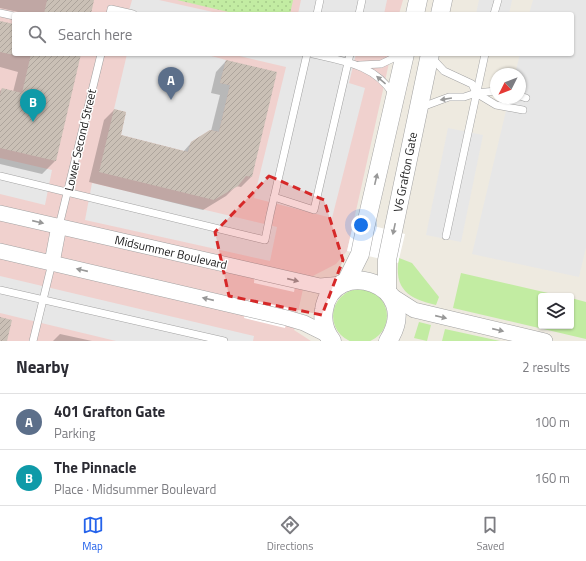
<!DOCTYPE html>
<html lang="en">
<head>
<meta charset="utf-8">
<style>
	:root { --surface:#fff; --page:#f7f7f7; --text:#2b2b33; --muted:#7c7c81; --line:#e1e1e2; --accent:#2563eb }
	body { margin:0; font-family:"Titillium Web",sans-serif; background:var(--page); color:var(--text) }
	.controls { position:absolute; right:12px; bottom:12px; display:grid; overflow:hidden; border-radius:4px; box-shadow:0 1px 3px #0004 }
	.controls button { width:36px; height:36px; display:grid; place-items:center; padding:0; border:0; border-bottom:1px solid var(--line); background:var(--surface); color:var(--text); font:20px sans-serif }
	.compass { position:absolute; left:490px; top:68px; width:36px; height:36px; border-radius:50%; background:var(--surface); box-shadow:0 1px 3px #0004; rotate:228deg }
	.you { position:absolute; left:361px; top:225px; width:14px; height:14px; margin:-10px; border:3px solid #fff; border-radius:50%; background:#1a73e8; box-shadow:0 0 0 6px #1a73e833 }
	.badge { display:grid; place-items:center; width:26px; height:26px; border-radius:50%; background:var(--accent); color:#fff; font-size:13px; font-weight:700 }
	.pin { position:absolute; translate:-50% -33px; filter:drop-shadow(0 1px 2px #0008) }
	.pin::after { content:''; position:absolute; top:21px; width:14px; height:12px; background:inherit; clip-path:polygon(0 0,100% 0,50% 100%) }
	.list { margin:0; padding:0; list-style:none }
	h2 { display:flex; justify-content:space-between; align-items:center; height:52px; margin:0; padding:0 16px; font-size:17px }
	h2 small { font-size:13px; font-weight:400; color:var(--muted) }
	.list li { display:grid; grid-template-columns:26px 1fr auto; gap:12px; align-items:center; box-sizing:border-box; height:56px; padding:0 16px; border-top:1px solid var(--line) }
	.list b { display:block; font-size:15px; white-space:nowrap }
	.list p { margin:0; font-size:13px; white-space:nowrap; color:var(--muted) }
	.list em { font-size:13px; font-style:normal; color:var(--muted) }
	.icon { flex:none; width:22px; height:22px; fill:none; stroke:currentColor; stroke-width:2; stroke-linecap:round; stroke-linejoin:round }
	.map { position:relative; flex:none; width:586px; height:341px; overflow:hidden }
	.search { position:absolute; background:var(--surface); box-shadow:0 1px 3px #0004; left:12px; right:12px; top:12px; height:44px; display:flex; align-items:center; gap:10px; box-sizing:border-box; padding:0 14px; border-radius:4px; color:var(--muted); font-size:15px }
	.sheet { height:164px; background:var(--surface) }
	nav { display:flex; justify-content:space-around; align-items:center; box-sizing:border-box; height:56px; border-top:1px solid var(--line); background:var(--surface); font-size:11px; color:var(--muted) }
	nav a { display:grid; justify-items:center; gap:2px }
	nav .on { color:var(--accent) }
	.map>svg:first-child { display:block }
</style>
</head>
<body>
<div class="map">
<svg width="586" height="341" viewBox="0 0 586 341">
	<defs>
		<pattern id="garden-dots" width="8" height="8" patternUnits="userSpaceOnUse"><rect width="8" height="8" fill="#c2eca2"/><path d="M2 2h.1M6 6h.1" fill="none" stroke="#a6ca8b" stroke-width="1.8" stroke-linecap="round"/></pattern>
		<pattern id="building-hatch" width="6" height="6" patternUnits="userSpaceOnUse"><rect width="6" height="6" fill="#cac0b6"/><path d="M-1 1l2-2M0 6l6-6M5 7l2-2" fill="none" stroke="#ada49c"/></pattern>
	</defs>
	<rect width="100%" height="100%" fill="#eeeae0"/>
	<polygon fill="#f0d1ce" points="0,0 403,0 399,14 14,14 14,54 391,54 347,251 336,264 305,280 294,330 311,341 0,341"/>
	<g fill="#c2eca2">
		<path d="M399 258 412 263 439 297 436 305C409 299 393 289 399 258Z"/>
		<polygon points="461,273 561,296 541,296 541,326 571,326 571,298 586,302 586,339 453,308"/>
		<circle cx="360" cy="316" r="27"/>
		<polygon points="419,322 431,325 427,341 414,338"/>
		<polygon points="445,329 500,341 442,341"/>
	</g>
	<polygon fill="url(#garden-dots)" points="177,0 293,0 290,14 237,14"/>
	<g fill="#e7e7e7">
		<polygon points="132,0 159,0 222,14 128,14"/>
		<polygon points="301,0 387,0 384,14 298,14"/>
		<polygon points="479,0 512,0 509,14 476,14"/>
		<polygon points="533,0 586,0 586,247 579,277 472,254 509,98 520,98 520,74 515,74 520,54 572,54 572,14 529,14"/>
		<polygon points="127,54 204,54 226,60 220,83 230,85 219,132 210,130 191,142 188,152 121,135 126,112 114,109"/>
		<polygon points="231,54 356,54 349,83 365,88 332,218 254,198 286,67"/>
		<polygon points="448,128 483,135 461,242 426,235"/>
		<polygon points="0,158 52,170 45,205 0,194"/>
		<polygon points="92,183 277,227 270,261 85,220"/>
		<polygon points="0,276 254,336 253,341 116,341 0,313"/>
	</g>
	<g fill="#fff">
		<polygon points="354,221 405,234 398,263 347,251"/>
		<polygon points="255,271 296,281 294,292 254,283"/>
		<polygon points="249,299 290,308 285,328 244,318"/>
	</g>
	<g fill="#0003">
		<polygon points="0,0 93,0 90,14 27,14 0,8"/>
		<polygon points="0,22 14,25 14,54 80,54 55,161 42,174 0,164 0,91 2,89 13,92 18,72 0,67"/>
		<polygon points="226,61 276,73 251,177 241,187 236,186 226,196 203,210 89,182 104,120 114,110 119,136 183,152 191,143 211,131 220,95 211,93 216,72"/>
		<polygon points="60,334 92,341 53,341"/>
	</g>
	<g fill="url(#building-hatch)">
		<polygon points="47,0 94,0 91,14 44,14"/>
		<polygon points="0,21 14,24 14,55 0,52"/>
		<polygon points="31,54 81,54 56,161 0,148 0,95 2,88 22,93"/>
		<polygon points="226,60 277,72 252,177 246,176 238,186 214,200 99,172 114,109 126,112 121,135 188,152 191,142 210,130 219,132 230,85 220,83"/>
		<polygon points="0,317 12,320 7,341 0,341"/>
	</g>
	<g fill="none" stroke-linecap="round" stroke-linejoin="round">
		<defs>
			<g id="service">
				<polyline points="0,13 14,16"/>
				<polyline points="110,14 111,9 133,14"/>
				<polyline points="317,14 320,0"/>
				<polyline points="359,14 362,0"/>
				<polyline points="494,14 498,0"/>
				<path d="M313 54C344 61 375 65 393 94"/>
				<polyline points="431,57 444,71 472,84 476,93 496,105 523,110"/>
				<polyline points="360,65 381,64 402,54"/>
				<polyline points="520,96 526,98"/>
				<polyline points="422,107 449,97 464,97 476,93 496,91"/>
				<polyline points="0,176 265,240 270,215 307,54"/>
				<polyline points="274,197 314,210 350,54"/>
				<polyline points="59,226 101,54"/>
				<polyline points="446,236 485,54"/>
				<polyline points="0,290 224,341"/>
				<polyline points="33,341 52,263"/>
			</g>
			<g id="minor">
				<polyline points="0,213 320,286 342,284"/>
				<polyline points="0,251 287,318 304,323 328,335"/>
				<polyline points="52,263 59,226"/>
				<polyline points="389,294 414,310 545,341"/>
			</g>
			<g id="tertiary">
				<polyline points="415,14 418,0"/>
				<polyline points="440,14 443,0"/>
				<polyline points="346,282 360,254 366,224 405,54"/>
				<polyline points="387,291 387,260 430,54"/>
				<path d="M332 341C325 332 322 321 324 310 332 255 425 283 388 341"/>
			</g>
		</defs>
		<use href="#service" stroke="#a2a2a2" stroke-width="8"/>
		<use href="#minor" stroke="#a2a2a2" stroke-width="16"/>
		<use href="#tertiary" stroke="#a2a2a2" stroke-width="19"/>
		<use href="#service" stroke="#fff" stroke-width="7"/>
		<use href="#minor" stroke="#fff" stroke-width="15"/>
		<use href="#tertiary" stroke="#fff" stroke-width="18"/>
	</g>
	<defs><path id="oneway-solid" d="M-6-.8H1V-3.2L6.5 0L1 3.2V.8H-6Z"/></defs>
	<g fill="#989898">
		<use href="#oneway-solid" transform="translate(381 80) rotate(-140)"/>
		<use href="#oneway-solid" transform="translate(446 99) rotate(171)"/>
		<use href="#oneway-solid" transform="translate(376 179) rotate(-77)"/>
		<use href="#oneway-solid" transform="translate(38 222) rotate(13)"/>
		<use href="#oneway-solid" transform="translate(394 229) rotate(102)"/>
		<use href="#oneway-solid" transform="translate(82 270) rotate(-167)"/>
		<use href="#oneway-solid" transform="translate(293 280) rotate(13)"/>
		<use href="#oneway-solid" transform="translate(208 299) rotate(-167)"/>
		<use href="#oneway-solid" transform="translate(441 317) rotate(13)"/>
		<use href="#oneway-solid" transform="translate(498 330) rotate(13)"/>
	</g>
	<path fill="#d62828" fill-opacity="0.2" stroke="#d62828" stroke-width="3" stroke-dasharray="8 5" stroke-linejoin="round" d="M269 176 324 200 343 260 322 315 229 296 215 232Z"/>
	<g text-anchor="middle" dominant-baseline="central" stroke-width="3" stroke-linejoin="round" paint-order="stroke">
		<g font-size="12" fill="#1b1b1b" stroke="#fff">
			<text transform="translate(80 140) rotate(-77)">Lower Second Street</text>
			<text transform="translate(405 172) rotate(-79)">V6 Grafton Gate</text>
			<text transform="translate(171 252) rotate(13)">Midsummer Boulevard</text>
		</g>
	</g>
</svg>
<div class="controls">
<button><svg class="icon" aria-label="layers" viewBox="0 0 24 24"><path d="M12 4l9 5-9 5-9-5zM3 14l9 5 9-5"/></svg></button>
</div>
<svg class="compass" viewBox="-18 -18 36 36"><path d="M0-13l5 13h-10z" fill="#e53935"/><path d="M0 13l5-13h-10z" fill="#7c7c81"/></svg>
<div class="you"></div>
<div class="pin badge" style="left:171px;top:100px;background:#5c6f8a">A</div>
<div class="pin badge" style="left:33px;top:122px;background:#0f9aa8">B</div>
<div class="search"><svg class="icon" aria-label="search" viewBox="0 0 24 24"><circle cx="10" cy="10" r="6"/><path d="M15 15l6 6"/></svg>Search here</div>
</div>
<section class="sheet">
<h2>Nearby<small>2 results</small></h2>
<ul class="list">
<li><span class="badge" style="background:#5c6f8a">A</span><div><b>401 Grafton Gate</b><p>Parking</p></div><em>100 m</em></li>
<li><span class="badge" style="background:#0f9aa8">B</span><div><b>The Pinnacle</b><p>Place · Midsummer Boulevard</p></div><em>160 m</em></li>
</ul>
</section>
<nav>
<a class="on"><svg class="icon" aria-label="map" viewBox="0 0 24 24"><path d="M3 6l6-2 6 2 6-2v14l-6 2-6-2-6 2zM9 4v14M15 6v14"/></svg>Map</a>
<a><svg class="icon" aria-label="directions" viewBox="0 0 24 24"><path d="M12 3l9 9-9 9-9-9zM9 14v-3h6M13 9l2 2-2 2"/></svg>Directions</a>
<a><svg class="icon" aria-label="saved" viewBox="0 0 24 24"><path d="M7 4h10v16l-5-4-5 4z"/></svg>Saved</a>
</nav>
</body>
</html>
